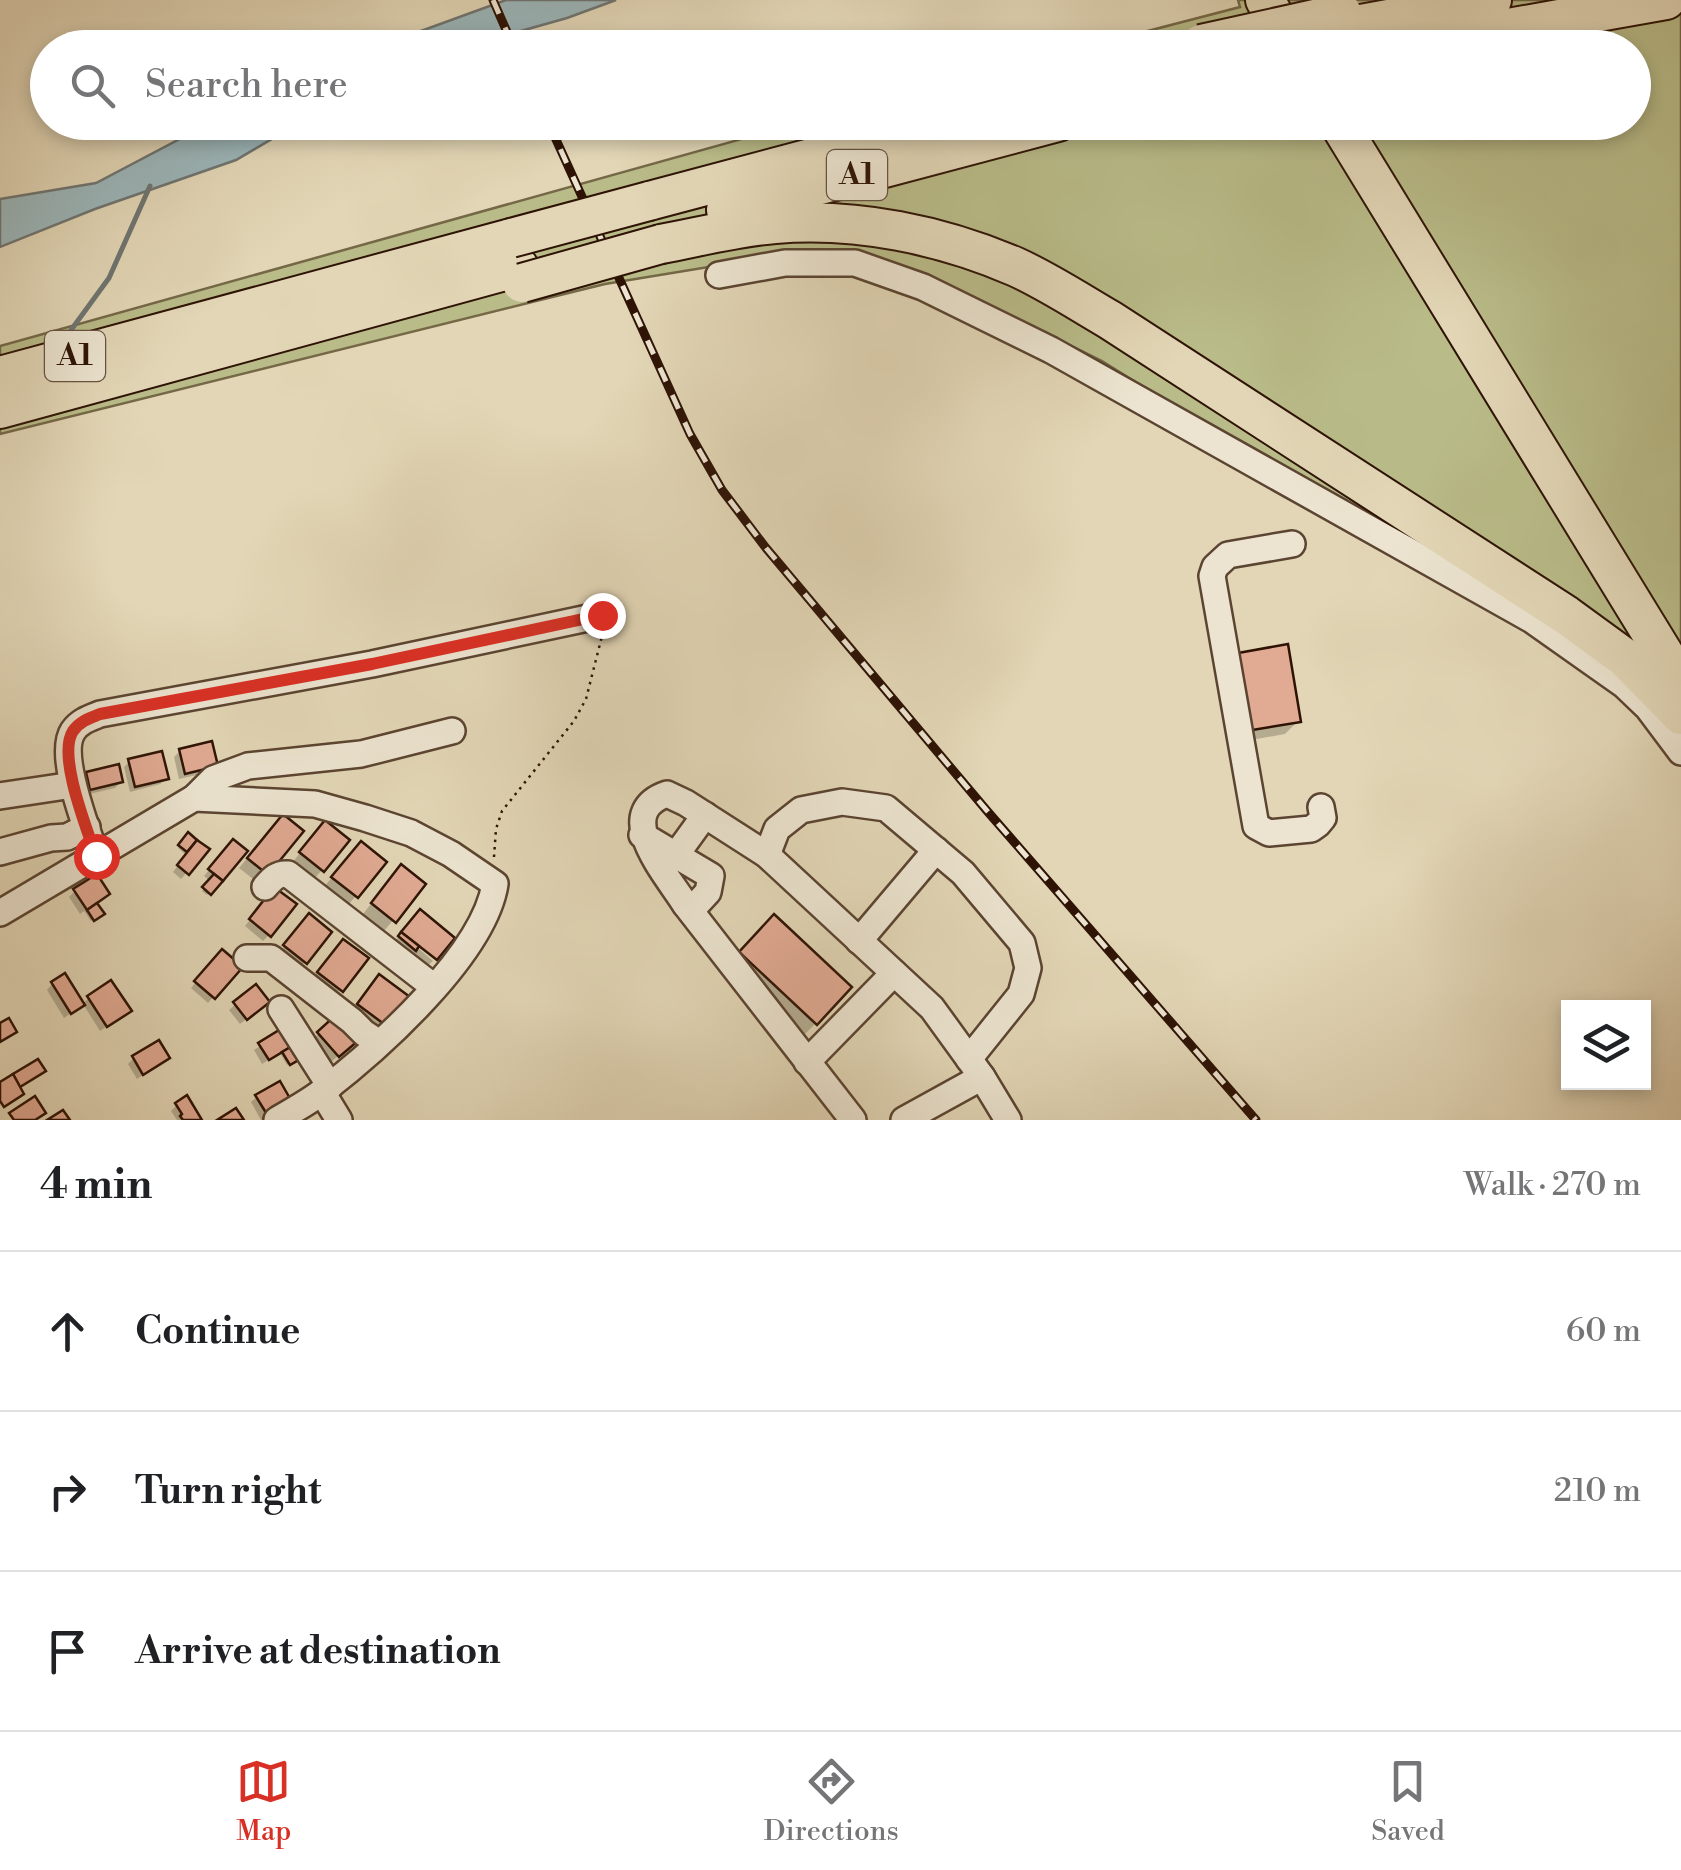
<!DOCTYPE html>
<html lang="en">
<head>
<meta charset="utf-8">
<style>
	:root { --surface:#fff; --page:#f6f6f6; --text:#202124; --muted:#757577; --line:#e0e0e0; --accent:#d93025 }
	body { margin:0; font-family:"Libre Bodoni",serif; background:var(--page); color:var(--text) }
	.controls { position:absolute; right:30px; bottom:30px; display:grid; overflow:hidden; border-radius:0px; box-shadow:0 5px 15px #0003 }
	.controls button { width:90px; height:90px; display:grid; place-items:center; padding:0; border:0; border-bottom:2px solid var(--line); background:var(--surface); color:var(--text); font:50px sans-serif }
	.stop { position:absolute; width:30px; height:30px; margin:-22px; border:8px solid #d93025; border-radius:50%; background:#fff }
	.stop.end { background:#d93025; border-color:#fff; box-shadow:0 2px 10px #0008 }
	.list { margin:0; padding:0; list-style:none }
	h2 { display:flex; justify-content:space-between; align-items:center; height:130px; margin:0; padding:0 40px; font-size:42px }
	h2 small { font-size:32px; font-weight:400; color:var(--muted) }
	.list li { display:grid; grid-template-columns:65px 1fr auto; gap:30px; align-items:center; box-sizing:border-box; height:160px; padding:0 40px; border-top:2px solid var(--line) }
	.list b { display:block; font-size:38px; white-space:nowrap }
	.list em { font-size:32px; font-style:normal; color:var(--muted) }
	.icon { flex:none; width:55px; height:55px; fill:none; stroke:currentColor; stroke-width:2; stroke-linecap:round; stroke-linejoin:round }
	.map { position:relative; flex:none; width:1681px; height:1120px; overflow:hidden }
	.search { position:absolute; background:var(--surface); box-shadow:0 5px 15px #0003; left:30px; right:30px; top:30px; height:110px; display:flex; align-items:center; gap:25px; box-sizing:border-box; padding:0 35px; border-radius:55px; color:var(--muted); font-size:38px }
	.sheet { height:610px; background:var(--surface) }
	nav { display:flex; justify-content:space-around; align-items:center; box-sizing:border-box; height:140px; border-top:2px solid var(--line); background:var(--surface); font-size:28px; color:var(--muted) }
	nav a { display:grid; justify-items:center; gap:5px }
	nav .on { color:var(--accent) }
	.map>svg:first-child { display:block }
</style>
</head>
<body>
<div class="map">
<svg width="1681" height="1120" viewBox="0 0 1681 1120">
	<rect width="100%" height="100%" fill="#e2d6b6"/>
	<filter id="stains"><feTurbulence type="fractalNoise" baseFrequency=".002" numOctaves="4"/><feColorMatrix values="0 0 0 0 .2 0 0 0 0 .09 0 0 0 0 .02 0 0 0 .5 -.17"/></filter>
	<radialGradient id="worn" r=".72"><stop offset=".6" stop-color="#630" stop-opacity="0"/><stop offset="1" stop-color="#630" stop-opacity=".3"/></radialGradient>
	<polygon fill="#b9bc89" stroke="#746847" stroke-width="2.5" points="1238,0 1681,0 1681,651 1598,672 1102,361 921,272 739,262 605,284 0,434 0,346 799,123 1634,122 1634,48 1086,47 1240,7"/>
	<g fill="#9bb6ba" stroke="#6f7572" stroke-width="2.5">
		<polygon points="506,0 616,0 567,18 464,47 377,47"/>
		<polygon points="212,122 299,123 236,160 95,209 0,247 0,199 96,183"/>
	</g>
	<g fill="#0003">
		<polygon points="1228,657 1298,721 1285,734 1228,744 1215,670"/>
		<polygon points="210,744 210,772 179,779 174,757 180,751"/>
		<polygon points="130,761 166,779 160,784 130,792 124,767"/>
		<polygon points="87,774 121,782 115,788 85,795 81,780"/>
		<polygon points="274,826 300,831 257,882 239,868"/>
		<polygon points="316,833 322,870 313,880 292,863"/>
		<polygon points="189,836 206,850 181,879 173,872 186,855 178,848"/>
		<polygon points="228,848 244,851 207,895 202,891 210,881 204,876"/>
		<polygon points="352,853 356,896 347,906 324,887"/>
		<polygon points="392,877 423,884 384,931 363,914"/>
		<polygon points="75,891 95,904 102,914 91,921 84,911 80,914 69,897"/>
		<polygon points="269,896 269,935 263,941 245,926"/>
		<polygon points="303,922 305,962 299,968 280,952"/>
		<polygon points="411,922 417,947 433,961 425,968 394,942"/>
		<polygon points="761,930 816,1023 803,1036 728,967"/>
		<polygon points="334,951 365,959 331,1000 309,983"/>
		<polygon points="222,952 239,968 208,1003 191,988"/>
		<polygon points="379,977 386,1025 377,1035 349,1014"/>
		<polygon points="52,984 82,1004 89,998 123,1016 100,1031 83,1004 64,1018 47,990"/>
		<polygon points="256,987 261,1008 240,1024 229,1010"/>
		<polygon points="337,1018 356,1040 332,1061 313,1039"/>
		<polygon points="283,1031 297,1060 287,1065 280,1053 262,1064 254,1050"/>
		<polygon points="134,1058 167,1058 137,1079 128,1064"/>
		<polygon points="257,1097 283,1107 261,1120 251,1102"/>
		<polygon points="177,1105 199,1120 177,1120 171,1111"/>
	</g>
	<g fill="none" stroke-linecap="round" stroke-linejoin="round">
		<polyline stroke="#6f7572" stroke-width="5" points="63,341 109,278 150,186"/>
	</g>
	<g fill="#e1aa93" stroke="#2e1305" stroke-width="2.5">
		<polygon points="1288,644 1301,722 1240,732 1227,655"/>
		<polygon points="212,741 218,766 185,774 179,749"/>
		<polygon points="162,751 169,779 135,787 128,759"/>
		<polygon points="119,764 123,782 90,790 86,772"/>
		<polygon points="283,814 304,831 268,875 247,858"/>
		<polygon points="325,820 350,840 324,872 299,852"/>
		<polygon points="188,832 197,840 187,852 178,845"/>
		<polygon points="233,839 248,851 223,881 208,869"/>
		<polygon points="197,840 210,849 189,875 177,865"/>
		<polygon points="361,841 387,862 358,898 331,877"/>
		<polygon points="401,864 426,884 396,923 371,903"/>
		<polygon points="97,874 110,894 87,910 73,889"/>
		<polygon points="214,874 223,881 211,895 202,887"/>
		<polygon points="274,887 297,904 271,937 249,919"/>
		<polygon points="97,903 105,914 94,921 87,910"/>
		<polygon points="420,909 455,938 437,960 401,932"/>
		<polygon points="309,913 332,932 307,964 283,945"/>
		<polygon points="774,914 852,987 817,1025 739,952"/>
		<polygon points="401,932 419,946 416,951 398,936"/>
		<polygon points="343,939 369,958 343,992 317,972"/>
		<polygon points="222,949 243,967 215,999 194,981"/>
		<polygon points="65,973 85,1005 71,1014 51,982"/>
		<polygon points="379,974 410,997 388,1027 357,1004"/>
		<polygon points="111,980 132,1011 107,1027 87,996"/>
		<polygon points="256,984 270,1002 247,1020 233,1002"/>
		<polygon points="337,1014 359,1040 339,1057 317,1032"/>
		<polygon points="9,1018 17,1032 0,1042 0,1023"/>
		<polygon points="284,1027 294,1045 269,1060 258,1043"/>
		<polygon points="159,1040 170,1058 143,1075 132,1056"/>
		<polygon points="294,1045 302,1058 290,1065 282,1052"/>
		<polygon points="38,1059 46,1071 20,1087 13,1074"/>
		<polygon points="13,1074 24,1094 4,1107 0,1101 0,1082"/>
		<polygon points="280,1081 292,1102 268,1116 255,1095"/>
		<polygon points="187,1095 202,1120 183,1120 180,1116 182,1114 175,1103"/>
		<polygon points="35,1096 46,1113 35,1120 14,1120 9,1113"/>
		<polygon points="236,1108 244,1120 217,1120"/>
		<polygon points="63,1110 70,1120 47,1120"/>
	</g>
	<g fill="none" stroke-linecap="round" stroke-linejoin="round">
		<defs>
			<g id="minor">
				<polyline points="719,275 785,263 855,263 923,287 1051,350 1532,620 1624,685 1648,708 1681,752"/>
				<polyline points="1292,544 1228,555 1215,567 1212,576 1256,826 1269,833 1311,829 1318,824 1323,818 1321,807"/>
				<polyline points="0,796 73,785"/>
				<path d="M194 798 315 804 365 818 411 833 451 854 495 884C484 954 379 1048 323 1091 309 1102 292 1111 277 1120"/>
				<path d="M642 835 711 876 708 892 696 905 685 904C667 875 611 813 667 794L686 803 767 855 932 1008 982 1077"/>
				<polyline points="0,852 51,838 67,837 87,827"/>
				<polyline points="676,855 705,815"/>
				<polyline points="767,855 777,829 801,810 842,802 886,808 963,873 1022,943 1028,968 1021,994 969,1059"/>
				<path d="M96 856C87 829 57 755 73 731 80 721 90 718 100 714L372 664 602 615"/>
				<path d="M265 887C272 879 277 873 288 874L434 987"/>
				<polyline points="685,904 853,1120"/>
				<polyline points="0,913 194,798 213,779 248,766 361,754 452,731"/>
				<polyline points="859,941 936,850"/>
				<polyline points="247,958 271,958 352,1021 364,1033 379,1043"/>
				<polyline points="281,1009 330,1086"/>
				<polyline points="807,1062 894,973"/>
				<polyline points="322,1092 339,1120"/>
				<polyline points="904,1120 982,1077 1008,1120"/>
			</g>
			<g id="highway">
				<polyline points="1265,0 1293,48"/>
				<polyline points="1350,26 1492,0"/>
				<polyline points="1396,48 1666,0"/>
				<polyline points="1338,122 1681,682"/>
				<polyline points="649,201 946,122"/>
				<polyline points="726,210 1058,122"/>
				<path d="M661 244C699 237 736 227 775 224 856 217 942 235 1016 267 1049 282 1079 302 1110 320L1566 615 1625 658 1681 715"/>
				<polyline points="0,376 511,238"/>
				<polyline points="0,409 519,267"/>
			</g>
		</defs>
		<use href="#minor" stroke="#5b4431" stroke-width="30"/>
		<use href="#highway" stroke="#2e1305" stroke-width="42"/>
		<polyline stroke="#2e1305" stroke-width="2.5" stroke-dasharray="2.5 5" stroke-linecap="butt" points="494,857 496,829 502,811 574,721 586,699 602,636"/>
		<use href="#minor" stroke="#ece4d0" stroke-width="25"/>
		<use href="#highway" stroke="#e2d6b6" stroke-width="38"/>
		<defs>
			<g id="rail">
				<polyline points="493,0 514,48"/>
				<polyline points="548,122 690,434 722,490 766,548 988,812 1256,1120"/>
			</g>
		</defs>
		<use href="#rail" stroke="#2e1305" stroke-width="9"/>
		<use href="#rail" stroke="#ece4d0" stroke-width="5" stroke-dasharray="15" stroke-linecap="butt"/>
		<defs>
			<g id="highway-bridge">
				<polyline points="1201,44 1342,13"/>
				<polyline points="511,238 649,201"/>
				<polyline points="522,283 661,244"/>
			</g>
		</defs>
		<use href="#highway-bridge" stroke="#2e1305" stroke-width="42" stroke-linecap="butt"/>
		<use href="#highway-bridge" stroke="#e2d6b6" stroke-width="38"/>
	</g>
	<g fill="none" stroke-linecap="round" stroke-linejoin="round">
		<path stroke="#d93025" stroke-width="12" d="M96 856C87 829 57 755 73 731 80 721 90 718 100 714L372 664 602 615"/>
	</g>
	<g text-anchor="middle" dominant-baseline="central" stroke-width="9" stroke-linejoin="round" paint-order="stroke">
		<g fill="#ece4d0" stroke="#675242" stroke-width="2.5">
			<rect x="827" y="150" width="60" height="50" rx="8"/>
			<rect x="45" y="331" width="60" height="50" rx="8"/>
		</g>
		<g font-size="30" font-weight="bold" fill="#2e1305">
			<text x="857" y="175">A1</text>
			<text x="75" y="356">A1</text>
		</g>
	</g>
	<rect width="100%" height="100%" filter="url(#stains)"/>
	<rect width="100%" height="100%" fill="url(#worn)"/>
</svg>
<div class="controls">
<button><svg class="icon" aria-label="layers" viewBox="0 0 24 24"><path d="M12 4l9 5-9 5-9-5zM3 14l9 5 9-5"/></svg></button>
</div>
<div class="stop" style="left:96px;top:856px"></div>
<div class="stop end" style="left:602px;top:615px"></div>
<div class="search"><svg class="icon" aria-label="search" viewBox="0 0 24 24"><circle cx="10" cy="10" r="6"/><path d="M15 15l6 6"/></svg>Search here</div>
</div>
<section class="sheet">
<h2>4 min<small>Walk · 270 m</small></h2>
<ul class="list">
<li><svg class="icon" aria-label="ahead" viewBox="0 0 24 24"><path d="M12 20V5M6 11l6-6 6 6"/></svg><div><b>Continue</b></div><em>60 m</em></li>
<li><svg class="icon" aria-label="right" viewBox="0 0 24 24"><path d="M7 20v-9h11M14 6l5 5-5 5"/></svg><div><b>Turn right</b></div><em>210 m</em></li>
<li><svg class="icon" aria-label="arrive" viewBox="0 0 24 24"><path d="M6 21V4h12l-3 4 3 4H6"/></svg><div><b>Arrive at destination</b></div></li>
</ul>
</section>
<nav>
<a class="on"><svg class="icon" aria-label="map" viewBox="0 0 24 24"><path d="M3 6l6-2 6 2 6-2v14l-6 2-6-2-6 2zM9 4v14M15 6v14"/></svg>Map</a>
<a><svg class="icon" aria-label="directions" viewBox="0 0 24 24"><path d="M12 3l9 9-9 9-9-9zM9 14v-3h6M13 9l2 2-2 2"/></svg>Directions</a>
<a><svg class="icon" aria-label="saved" viewBox="0 0 24 24"><path d="M7 4h10v16l-5-4-5 4z"/></svg>Saved</a>
</nav>
</body>
</html>
